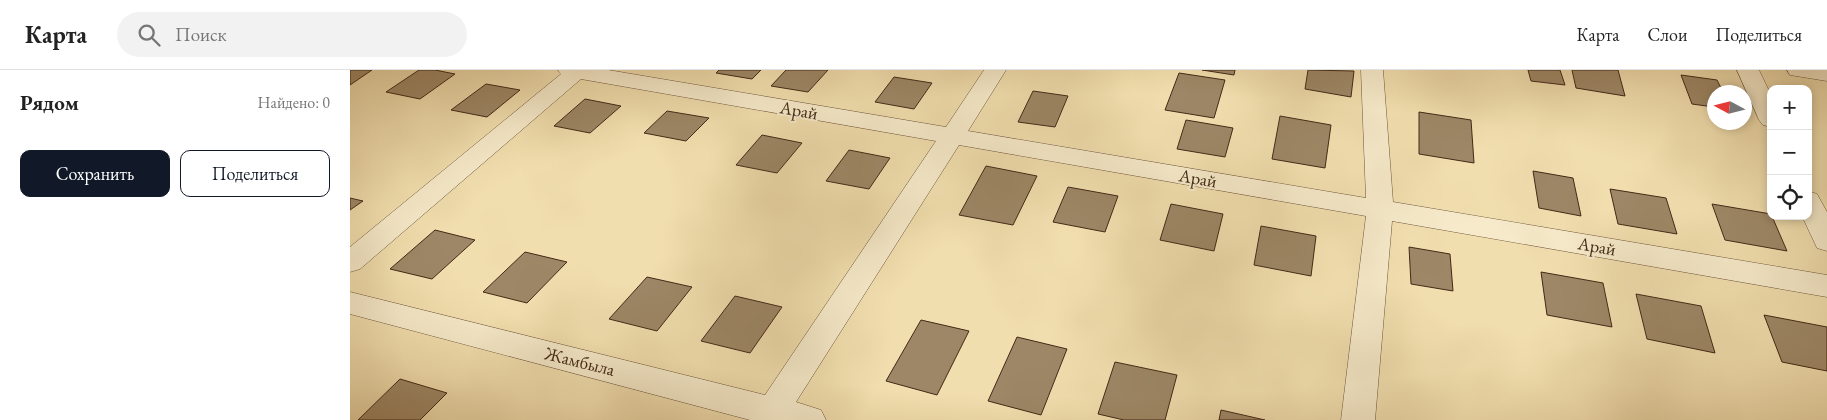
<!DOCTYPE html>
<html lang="ru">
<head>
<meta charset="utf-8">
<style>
	:root { --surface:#fff; --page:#f2f2f2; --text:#222; --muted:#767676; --line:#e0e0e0; --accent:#111827 }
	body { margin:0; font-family:"EB Garamond",serif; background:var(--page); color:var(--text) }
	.controls { position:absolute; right:15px; top:15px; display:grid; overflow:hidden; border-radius:10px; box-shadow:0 2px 8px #0003 }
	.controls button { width:45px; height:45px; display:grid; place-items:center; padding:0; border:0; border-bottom:1px solid var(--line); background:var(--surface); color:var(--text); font:25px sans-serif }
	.compass { position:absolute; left:1357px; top:15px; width:45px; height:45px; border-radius:50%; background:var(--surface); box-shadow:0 2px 8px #0003; rotate:277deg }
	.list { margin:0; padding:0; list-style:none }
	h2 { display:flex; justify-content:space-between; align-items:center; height:65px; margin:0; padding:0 20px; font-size:21px }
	h2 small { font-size:16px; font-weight:400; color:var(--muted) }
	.actions { display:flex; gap:10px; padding:15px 20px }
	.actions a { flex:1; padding:11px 0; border:1px solid var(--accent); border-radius:10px; text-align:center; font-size:18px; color:var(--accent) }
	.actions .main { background:var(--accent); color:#fff }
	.icon { flex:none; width:28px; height:28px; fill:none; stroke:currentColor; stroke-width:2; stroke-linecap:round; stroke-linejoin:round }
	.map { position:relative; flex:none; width:1477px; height:350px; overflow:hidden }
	header { display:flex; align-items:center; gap:30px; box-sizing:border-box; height:70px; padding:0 25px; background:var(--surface); border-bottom:1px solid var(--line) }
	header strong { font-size:24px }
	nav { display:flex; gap:28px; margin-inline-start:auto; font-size:18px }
	.search { width:350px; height:45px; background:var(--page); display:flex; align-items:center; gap:12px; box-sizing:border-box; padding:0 18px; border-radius:28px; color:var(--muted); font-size:19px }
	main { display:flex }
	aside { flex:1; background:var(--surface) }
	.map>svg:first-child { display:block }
</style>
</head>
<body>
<header>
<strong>Карта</strong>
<div class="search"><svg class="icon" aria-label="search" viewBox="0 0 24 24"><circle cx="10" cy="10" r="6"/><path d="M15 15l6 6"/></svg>Поиск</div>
<nav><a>Карта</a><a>Слои</a><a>Поделиться</a></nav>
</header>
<main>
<aside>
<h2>Рядом<small>Найдено: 0</small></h2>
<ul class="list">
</ul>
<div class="actions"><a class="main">Сохранить</a><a>Поделиться</a></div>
</aside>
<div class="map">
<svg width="1477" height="350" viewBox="0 0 1477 350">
	<rect width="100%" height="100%" fill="#f1deae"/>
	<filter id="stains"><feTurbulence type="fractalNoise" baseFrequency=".004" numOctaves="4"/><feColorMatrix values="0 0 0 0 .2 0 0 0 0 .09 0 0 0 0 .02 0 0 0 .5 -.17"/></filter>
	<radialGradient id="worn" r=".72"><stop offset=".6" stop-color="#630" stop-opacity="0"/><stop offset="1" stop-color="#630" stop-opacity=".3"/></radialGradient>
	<g fill="#9d8766" stroke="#422917">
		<polygon points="0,0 22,0 0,15"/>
		<polygon points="69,0 85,0 105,4 70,29 36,22"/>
		<polygon points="369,0 411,0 402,9 366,3"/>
		<polygon points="436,0 478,0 458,22 421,16"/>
		<polygon points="852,0 885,0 884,5"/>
		<polygon points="958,0 1004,1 1001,27 955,19"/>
		<polygon points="1178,0 1210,0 1215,15 1181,11"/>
		<polygon points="1222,0 1268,0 1275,26 1226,18"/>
		<polygon points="829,3 875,10 864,48 815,40"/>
		<polygon points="1331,5 1367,10 1373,22 1364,22 1364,37 1342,34"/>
		<polygon points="544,7 582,13 564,39 525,32"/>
		<polygon points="136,14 170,20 137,47 101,40"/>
		<polygon points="683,21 718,26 705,57 668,52"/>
		<polygon points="235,29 271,36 240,63 204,56"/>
		<polygon points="317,41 359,48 336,71 294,63"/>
		<polygon points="1069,42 1121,50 1124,93 1069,84"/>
		<polygon points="930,46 981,55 975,98 922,89"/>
		<polygon points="836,50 883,58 875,87 827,79"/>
		<polygon points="412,65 452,73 427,103 386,95"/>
		<polygon points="499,80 540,88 519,119 476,111"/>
		<polygon points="636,96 687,106 663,155 609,145"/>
		<polygon points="1183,101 1223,108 1231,146 1189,138"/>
		<polygon points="718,117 768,126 755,162 703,152"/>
		<polygon points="1260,119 1316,128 1327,164 1268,154"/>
		<polygon points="0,128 13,131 0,140"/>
		<polygon points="821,134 873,144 864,181 810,170"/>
		<polygon points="1362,134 1421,144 1437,181 1375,170"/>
		<polygon points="911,156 966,166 961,206 904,195"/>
		<polygon points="85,160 125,170 82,209 40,199"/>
		<polygon points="1059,177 1100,184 1103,221 1061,214"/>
		<polygon points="175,182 217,192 177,233 133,222"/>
		<polygon points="1191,202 1253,213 1262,257 1197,245"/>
		<polygon points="297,207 342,217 307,261 259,249"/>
		<polygon points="1286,224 1351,236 1365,283 1297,269"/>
		<polygon points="385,226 432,237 400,283 351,271"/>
		<polygon points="1414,245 1477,257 1477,301 1432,292"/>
		<polygon points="571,250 619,261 587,325 536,311"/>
		<polygon points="667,267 717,279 691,345 638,331"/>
		<polygon points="765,292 827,305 815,350 774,350 748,344"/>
		<polygon points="50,309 97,323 70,350 8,350"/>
		<polygon points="871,340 915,350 869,350"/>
	</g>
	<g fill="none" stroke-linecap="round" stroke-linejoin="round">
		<defs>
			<g id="street">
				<polygon points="208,0 258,0 596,57 634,0 656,0 618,61 1016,128 1011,0 1033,0 1043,132 1477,205 1477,227 1042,151 1025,350 991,350 1016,146 609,75 446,332 471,340 476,350 400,350 0,244 0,222 415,325 586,71 231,9 10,199 0,202 0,177 211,4"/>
				<polygon points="1387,0 1409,0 1421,25 1421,57 1413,55 1409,50"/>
				<polygon points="1437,0 1477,0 1477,11 1440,5"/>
				<polygon points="1458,121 1467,124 1477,142 1477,181 1467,178 1452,146 1458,146"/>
			</g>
		</defs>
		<use href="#street" stroke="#6e563d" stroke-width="1"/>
		<use href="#street" fill="#f6eaca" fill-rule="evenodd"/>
	</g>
	<g text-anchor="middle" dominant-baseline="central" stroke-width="4" stroke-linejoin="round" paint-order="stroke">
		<g font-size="18" fill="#422917" stroke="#f6eaca">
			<text transform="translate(449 40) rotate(10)">Арай</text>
			<text transform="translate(848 108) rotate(10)">Арай</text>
			<text transform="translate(1247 176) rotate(10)">Арай</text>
			<text transform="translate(230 291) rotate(14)">Жамбыла</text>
		</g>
	</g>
	<rect width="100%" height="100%" filter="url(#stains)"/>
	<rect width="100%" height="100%" fill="url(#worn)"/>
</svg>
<div class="controls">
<button>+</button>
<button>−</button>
<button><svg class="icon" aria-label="locate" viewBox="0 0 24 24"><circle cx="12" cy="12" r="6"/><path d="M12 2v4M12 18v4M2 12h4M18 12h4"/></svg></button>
</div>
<svg class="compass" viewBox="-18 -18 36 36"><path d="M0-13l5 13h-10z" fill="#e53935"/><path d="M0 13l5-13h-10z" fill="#767676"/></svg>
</div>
</main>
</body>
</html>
